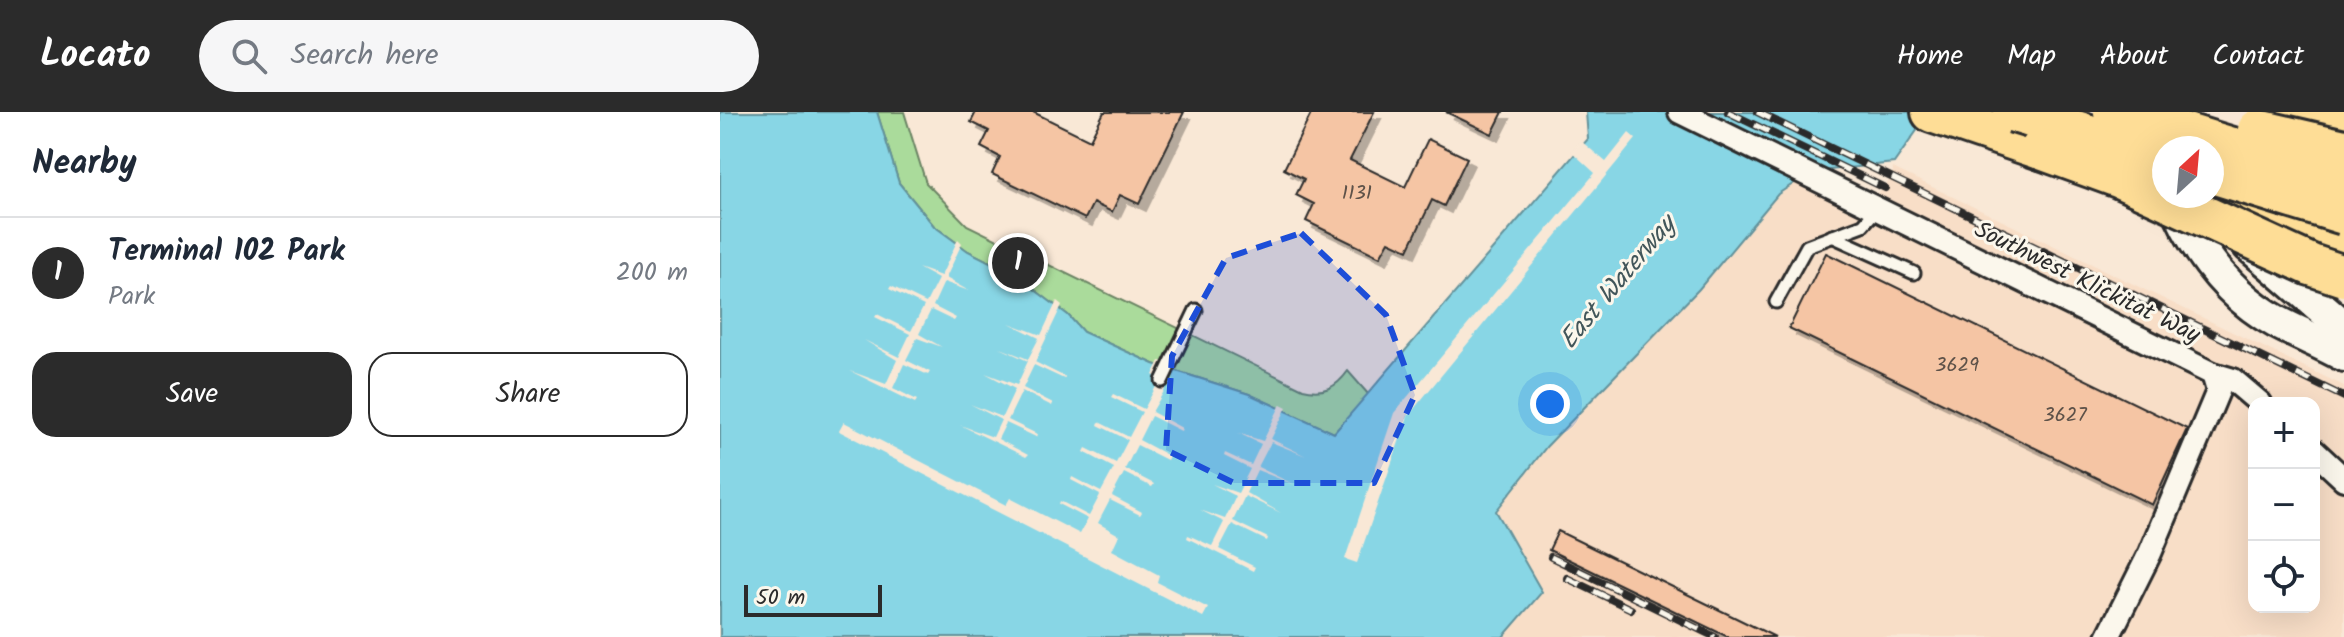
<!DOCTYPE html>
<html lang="en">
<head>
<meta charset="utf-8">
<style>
	:root { --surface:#fff; --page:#f6f6f7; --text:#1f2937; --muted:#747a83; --line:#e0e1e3; --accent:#2b2b2b }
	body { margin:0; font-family:Kalam,sans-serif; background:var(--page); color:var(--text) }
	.controls { position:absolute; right:24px; bottom:24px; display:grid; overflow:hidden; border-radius:16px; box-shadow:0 8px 32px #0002 }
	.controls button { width:72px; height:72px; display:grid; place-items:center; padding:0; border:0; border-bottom:2px solid var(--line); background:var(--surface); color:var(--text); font:40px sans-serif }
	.compass { position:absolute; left:1432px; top:24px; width:72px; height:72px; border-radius:50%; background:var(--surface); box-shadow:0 8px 32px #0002; rotate:26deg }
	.scale { position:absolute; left:24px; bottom:20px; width:138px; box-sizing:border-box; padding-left:8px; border:4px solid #2b2b2b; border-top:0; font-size:22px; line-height:28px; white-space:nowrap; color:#2b2b2b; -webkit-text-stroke:6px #fbf7ec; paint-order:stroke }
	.you { position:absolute; left:830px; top:292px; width:28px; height:28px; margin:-20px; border:6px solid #fff; border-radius:50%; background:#1a73e8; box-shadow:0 0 0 12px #1a73e833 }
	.badge { display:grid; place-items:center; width:52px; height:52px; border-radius:50%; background:var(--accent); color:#fff; font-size:26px; font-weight:700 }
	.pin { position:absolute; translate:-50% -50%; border:4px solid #fff; box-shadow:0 2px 8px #0006 }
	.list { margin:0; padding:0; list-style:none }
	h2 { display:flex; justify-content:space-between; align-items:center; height:104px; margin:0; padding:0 32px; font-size:34px }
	h2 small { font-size:26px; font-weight:400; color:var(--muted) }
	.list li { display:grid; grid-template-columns:52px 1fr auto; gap:24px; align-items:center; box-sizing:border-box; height:112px; padding:0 32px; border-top:2px solid var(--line) }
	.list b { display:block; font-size:30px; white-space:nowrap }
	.list p { margin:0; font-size:26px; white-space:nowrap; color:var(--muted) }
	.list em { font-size:26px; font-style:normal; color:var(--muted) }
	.actions { display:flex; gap:16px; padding:24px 32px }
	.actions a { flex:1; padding:18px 0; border:2px solid var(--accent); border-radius:24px; text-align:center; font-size:28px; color:var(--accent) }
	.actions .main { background:var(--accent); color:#fff }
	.icon { flex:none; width:44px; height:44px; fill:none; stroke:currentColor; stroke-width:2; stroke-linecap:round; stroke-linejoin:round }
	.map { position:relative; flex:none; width:1624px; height:525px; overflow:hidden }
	header { display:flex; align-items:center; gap:48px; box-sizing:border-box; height:112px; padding:0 40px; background:var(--accent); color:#fff }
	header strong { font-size:38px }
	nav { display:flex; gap:44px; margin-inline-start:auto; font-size:28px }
	.search { width:560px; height:72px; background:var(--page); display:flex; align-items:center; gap:20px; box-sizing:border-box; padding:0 28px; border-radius:44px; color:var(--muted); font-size:30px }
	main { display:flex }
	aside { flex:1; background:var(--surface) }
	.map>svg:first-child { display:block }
</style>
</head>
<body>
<header>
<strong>Locato</strong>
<div class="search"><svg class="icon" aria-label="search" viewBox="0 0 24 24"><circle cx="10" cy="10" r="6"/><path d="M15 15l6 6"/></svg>Search here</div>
<nav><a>Home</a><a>Map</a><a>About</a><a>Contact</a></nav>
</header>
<main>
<aside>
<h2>Nearby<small></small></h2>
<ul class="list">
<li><span class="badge">1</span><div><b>Terminal 102 Park</b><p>Park</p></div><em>200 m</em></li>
</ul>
<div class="actions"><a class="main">Save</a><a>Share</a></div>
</aside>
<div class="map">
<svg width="1624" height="525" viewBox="0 0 1624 525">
	<defs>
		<filter id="shadow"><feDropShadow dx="7" dy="7" stdDeviation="0" flood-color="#0004"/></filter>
	</defs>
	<rect width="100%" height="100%" fill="#f9e8d6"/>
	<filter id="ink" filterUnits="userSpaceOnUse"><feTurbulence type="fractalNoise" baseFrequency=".0125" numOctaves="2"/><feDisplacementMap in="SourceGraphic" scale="16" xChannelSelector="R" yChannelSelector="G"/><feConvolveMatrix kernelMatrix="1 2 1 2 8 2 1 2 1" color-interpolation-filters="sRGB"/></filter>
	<g filter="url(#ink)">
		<polygon fill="#f8dec7" points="1173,56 1624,274 1624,366 1594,335 1594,291 1550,291 1521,262 1477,241 1534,295 1534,495 1594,495 1594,351 1624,380 1624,525 783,525 822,480 775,399 827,334 979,177 1058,82 1091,60 1101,59 1157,83 1172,66"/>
		<path fill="#aadb9b" stroke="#6a8363" stroke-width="2" d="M157 0H184L206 71 247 113 583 277C603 282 616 276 628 259L649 283 614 321 529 282 434 252 363 220 348 203 294 162 248 139 214 114 179 71Z"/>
		<polygon fill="#88d6e5" stroke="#63929b" stroke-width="2" points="0,0 157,0 179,71 214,114 248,139 294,162 348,203 363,220 434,252 529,282 614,321 868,27 866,0 1210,0 1174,51 1091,60 1058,82 979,177 827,334 776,399 822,480 783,525 0,525"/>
		<g fill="#f9e8d6">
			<polygon points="909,21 916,27 688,304 637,451 625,447 674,301 875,61 852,40 861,29 886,50"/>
			<polygon points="238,127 242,131 226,166 249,179 224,170 213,194 236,206 234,209 211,198 199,222 222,235 197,226 186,248 210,260 208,263 184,252 173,276 197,288 195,291 130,259 166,272 177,248 144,228 179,245 190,222 155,205 157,202 191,219 204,194 169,177 171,174 206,191 218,167 198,156 221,164"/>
			<polygon points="337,189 342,193 315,250 345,265 344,267 314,253 303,276 333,291 332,294 302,279 288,308 317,322 316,325 286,311 278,327 308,343 306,345 240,313 273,325 281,308 250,292 282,305 295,277 265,261 297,273 308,249 278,235 308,247 319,226 289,211 321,223"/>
			<polygon points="440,249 458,255 432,300 462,316 461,319 431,304 419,328 449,344 447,348 417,333 405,357 434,372 432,375 404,361 392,384 422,400 420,403 390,388 378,411 399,423 392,438 439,463 437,470 488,496 483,505 119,319 124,310 286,393 290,386 360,422 368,407 339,392 340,389 369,404 380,383 351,368 352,365 381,380 394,356 364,340 366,336 396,351 408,328 378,313 379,310 409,325 422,300 391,285 393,282 424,297 440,267 433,263"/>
			<polygon points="561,292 567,295 551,327 586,344 551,330 538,355 575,373 537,358 526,381 561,401 525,384 513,409 548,426 547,429 512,412 499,437 535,455 533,459 467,426 468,423 492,434 504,410 480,398 505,407 516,384 492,372 518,381 530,357 504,344 505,341 531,353 541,332 518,321 543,329"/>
		</g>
		<g fill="#f5c5a4" stroke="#2b2b2b" stroke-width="2" filter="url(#shadow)">
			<polygon points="256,0 313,0 370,28 384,0 464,0 419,92 400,83 392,100 373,91 365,107 272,62 280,45 261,35 269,19 251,10"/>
			<polygon points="592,0 654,0 630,48 685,75 708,27 747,46 724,94 712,88 688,138 669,129 660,145 586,109 594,92 576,83 584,67 564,57"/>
			<polygon points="726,0 783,0 772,22"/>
			<polygon points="1106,141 1467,317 1432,393 1069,216"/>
			<polygon points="838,419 1055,525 1008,525 829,438"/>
		</g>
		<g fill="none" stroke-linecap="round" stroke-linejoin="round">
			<defs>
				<g id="lane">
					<polyline points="1112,124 1194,161"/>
					<polyline points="1056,190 1087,134 1143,113 1157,97"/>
					<polyline points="442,269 476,198"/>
				</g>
				<g id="street">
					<polyline points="960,0 1493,262 1513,268 1540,291"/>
					<polyline points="1594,339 1624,367"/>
					<polyline points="1388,525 1430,441 1498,279 1493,262"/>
				</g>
				<g id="secondary">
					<path d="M1453 84C1474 136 1507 182 1557 210 1579 222 1603 231 1624 243"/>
					<polyline points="1529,133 1624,215"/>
				</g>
				<g id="highway">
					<polyline points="1212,0 1321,37"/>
					<polyline points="1574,0 1624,12"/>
					<polyline points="1510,71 1577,115 1624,136"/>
				</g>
			</defs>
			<use href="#lane" stroke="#2b2b2b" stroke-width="17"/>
			<use href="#street" stroke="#2b2b2b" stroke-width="28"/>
			<use href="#secondary" stroke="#2b2b2b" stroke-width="38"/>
			<use href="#highway" stroke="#2b2b2b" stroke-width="46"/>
			<use href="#lane" stroke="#fbf7ec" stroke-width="11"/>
			<use href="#street" stroke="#fbf7ec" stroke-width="22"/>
			<use href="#secondary" stroke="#fbf7ec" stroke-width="32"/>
			<use href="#highway" stroke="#fedd96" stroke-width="40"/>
			<defs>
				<g id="rail">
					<polyline points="1008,0 1165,76"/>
					<polyline points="1037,0 1624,285"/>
					<polyline points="831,445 995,525"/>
					<polyline points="847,466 911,497"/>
				</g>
			</defs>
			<use href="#rail" stroke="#2b2b2b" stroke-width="8"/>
			<use href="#rail" stroke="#fbf7ec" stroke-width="5" stroke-dasharray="15" stroke-linecap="butt"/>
			<defs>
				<g id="highway-bridge">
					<polyline points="1294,0 1444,46"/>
					<polyline points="1394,0 1624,70"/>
					<polyline points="1538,18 1624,38"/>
					<polyline points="1321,37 1401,66 1591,153 1624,164"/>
					<polyline points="1492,61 1624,102"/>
				</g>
			</defs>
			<use href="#highway-bridge" stroke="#2b2b2b" stroke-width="46" stroke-linecap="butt"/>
			<use href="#highway-bridge" stroke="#fedd96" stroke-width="40"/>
		</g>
	</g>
	<path fill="#1d4ed8" fill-opacity="0.2" stroke="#1d4ed8" stroke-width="6" stroke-dasharray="16 10" stroke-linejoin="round" d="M581 121 666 203 695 283 654 371H514L446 338 452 244 506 146Z"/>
	<g text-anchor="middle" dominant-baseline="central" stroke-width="6" stroke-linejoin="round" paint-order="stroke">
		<g font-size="20" fill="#5e5249">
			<text x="637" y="82">1131</text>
			<text x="1237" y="254">3629</text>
			<text x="1345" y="304">3627</text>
		</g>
		<g font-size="24" fill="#2b2b2b" stroke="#fbf7ec">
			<text transform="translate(1367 171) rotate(26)">Southwest Klickitat Way</text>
		</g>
		<g font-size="26" font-style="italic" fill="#42565a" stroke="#fbf7ec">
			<text transform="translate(898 171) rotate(-50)">East Waterway</text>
		</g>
	</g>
</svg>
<div class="controls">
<button>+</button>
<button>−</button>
<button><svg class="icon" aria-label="locate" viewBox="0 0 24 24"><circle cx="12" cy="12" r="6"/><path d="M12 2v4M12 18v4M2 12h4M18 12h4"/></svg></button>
</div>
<svg class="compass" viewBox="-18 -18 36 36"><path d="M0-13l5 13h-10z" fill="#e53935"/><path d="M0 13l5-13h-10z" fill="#747a83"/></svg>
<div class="scale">50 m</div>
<div class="you"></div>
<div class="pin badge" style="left:298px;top:151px">1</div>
</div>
</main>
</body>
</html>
